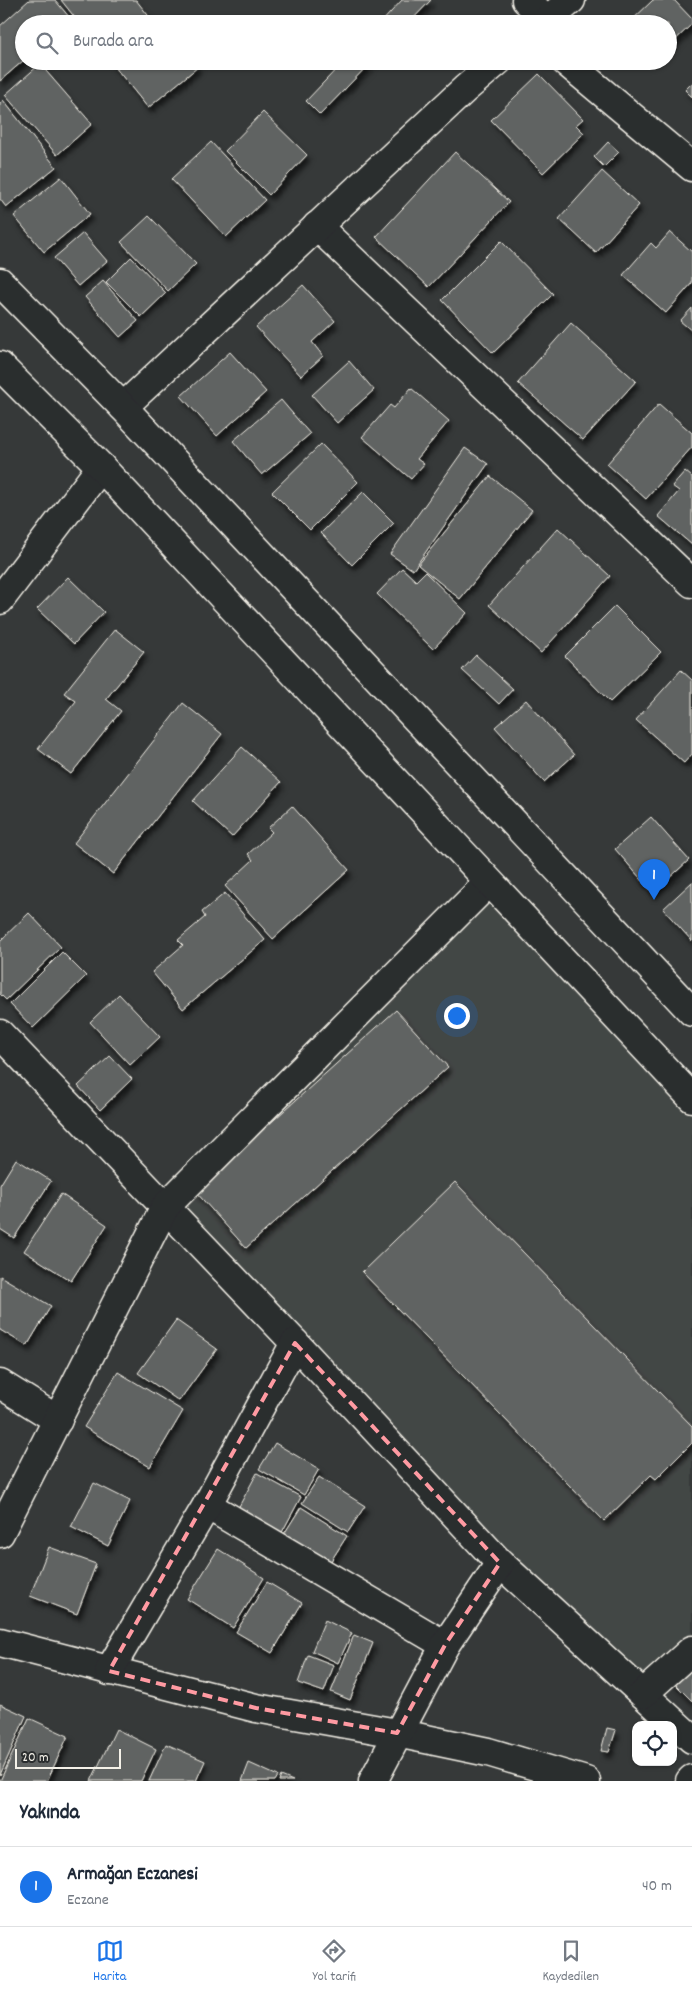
<!DOCTYPE html>
<html lang="tr">
<head>
<meta charset="utf-8">
<style>
	:root { --surface:#fff; --page:#f6f6f7; --text:#1f2937; --muted:#747a83; --line:#e0e1e3; --accent:#1a73e8 }
	body { margin:0; font-family:Dekko,sans-serif; background:var(--page); color:var(--text) }
	.controls { position:absolute; right:15px; bottom:15px; display:grid; overflow:hidden; border-radius:10px; box-shadow:0 1px 4px #0004 }
	.controls button { width:45px; height:45px; display:grid; place-items:center; padding:0; border:0; border-bottom:1px solid var(--line); background:var(--surface); color:var(--text); font:25px sans-serif }
	.scale { position:absolute; left:15px; bottom:12px; width:106px; box-sizing:border-box; padding-left:5px; border:2px solid #f4f1e8; border-top:0; font-size:14px; line-height:18px; white-space:nowrap; color:#f4f1e8; -webkit-text-stroke:4px #2a2d2e; paint-order:stroke }
	.you { position:absolute; left:456px; top:1015px; width:18px; height:18px; margin:-12px; border:4px solid #fff; border-radius:50%; background:#1a73e8; box-shadow:0 0 0 8px #1a73e833 }
	.badge { display:grid; place-items:center; width:32px; height:32px; border-radius:50%; background:var(--accent); color:#fff; font-size:16px; font-weight:700 }
	.pin { position:absolute; translate:-50% -41px; filter:drop-shadow(0 1px 2px #0008) }
	.pin::after { content:''; position:absolute; top:26px; width:18px; height:15px; background:inherit; clip-path:polygon(0 0,100% 0,50% 100%) }
	.list { margin:0; padding:0; list-style:none }
	h2 { display:flex; justify-content:space-between; align-items:center; height:65px; margin:0; padding:0 20px; font-size:21px }
	h2 small { font-size:16px; font-weight:400; color:var(--muted) }
	.list li { display:grid; grid-template-columns:32px 1fr auto; gap:15px; align-items:center; box-sizing:border-box; height:80px; padding:0 20px; border-top:1px solid var(--line) }
	.list b { display:block; font-size:19px; white-space:nowrap }
	.list p { margin:0; font-size:16px; white-space:nowrap; color:var(--muted) }
	.list em { font-size:16px; font-style:normal; color:var(--muted) }
	.icon { flex:none; width:28px; height:28px; fill:none; stroke:currentColor; stroke-width:2; stroke-linecap:round; stroke-linejoin:round }
	.map { position:relative; flex:none; width:692px; height:1781px; overflow:hidden }
	.search { position:absolute; background:var(--surface); box-shadow:0 1px 4px #0004; left:15px; right:15px; top:15px; height:55px; display:flex; align-items:center; gap:12px; box-sizing:border-box; padding:0 18px; border-radius:28px; color:var(--muted); font-size:19px }
	.sheet { height:145px; background:var(--surface) }
	nav { display:flex; justify-content:space-around; align-items:center; box-sizing:border-box; height:70px; border-top:1px solid var(--line); background:var(--surface); font-size:14px; color:var(--muted) }
	nav a { display:grid; justify-items:center; gap:2px }
	nav .on { color:var(--accent) }
	.map>svg:first-child { display:block }
</style>
</head>
<body>
<div class="map">
<svg width="692" height="1781" viewBox="0 0 692 1781">
	<defs>
		<filter id="shadow"><feDropShadow dx="3" dy="5.5" stdDeviation="2.5" flood-color="#0009"/></filter>
	</defs>
	<rect width="100%" height="100%" fill="#363939"/>
	<filter id="ink" filterUnits="userSpaceOnUse"><feTurbulence type="fractalNoise" baseFrequency=".02" numOctaves="2"/><feDisplacementMap in="SourceGraphic" scale="10" xChannelSelector="R" yChannelSelector="G"/><feConvolveMatrix kernelMatrix="1 2 1 2 8 2 1 2 1" color-interpolation-filters="sRGB"/></filter>
	<g filter="url(#ink)">
		<polygon fill="#434645" points="489,882 692,1099 692,1650 643,1694 165,1207"/>
		<g fill="#616362" stroke="#f4f1e8" filter="url(#shadow)">
			<polygon points="29,0 55,0 70,18 64,24 24,24 24,60 0,81 0,26"/>
			<polygon points="61,0 136,0 155,24 80,24"/>
			<polygon points="402,0 431,0 408,24 380,24"/>
			<polygon points="653,0 674,0 692,19 692,24 668,47 668,24 628,24"/>
			<polygon points="110,61 193,61 198,67 148,108"/>
			<polygon points="344,61 372,61 320,115 306,101"/>
			<polygon points="40,64 92,124 57,155 5,95"/>
			<polygon points="539,74 583,119 576,125 584,133 543,173 491,120"/>
			<polygon points="692,83 692,97 685,90"/>
			<polygon points="3,100 56,167 6,207 0,199 0,103"/>
			<polygon points="263,112 307,155 269,195 225,151"/>
			<polygon points="211,142 265,200 226,237 171,179"/>
			<polygon points="608,142 619,152 604,167 594,157"/>
			<polygon points="455,152 509,202 429,287 376,237"/>
			<polygon points="602,171 639,205 596,253 559,219"/>
			<polygon points="61,177 90,214 44,252 14,216"/>
			<polygon points="149,216 196,264 168,291 121,242"/>
			<polygon points="670,232 692,252 692,283 666,313 623,275 651,243 656,248"/>
			<polygon points="83,233 107,261 78,286 54,258"/>
			<polygon points="501,241 553,294 493,353 442,300"/>
			<polygon points="131,257 166,293 141,317 106,282"/>
			<polygon points="103,281 138,321 120,337 85,297"/>
			<polygon points="303,285 335,321 312,342 323,356 301,376 256,327"/>
			<polygon points="692,308 692,331 680,321"/>
			<polygon points="571,323 636,381 583,440 518,383"/>
			<polygon points="230,352 266,392 217,436 181,396"/>
			<polygon points="349,361 374,390 337,423 312,395"/>
			<polygon points="411,388 449,421 417,459 424,464 411,479 362,437 390,405 394,408"/>
			<polygon points="281,400 310,434 262,475 233,441"/>
			<polygon points="659,404 692,433 692,447 646,499 607,464"/>
			<polygon points="321,444 358,482 310,530 272,492"/>
			<polygon points="465,448 488,464 413,570 390,554"/>
			<polygon points="685,471 692,477 692,545 658,516 679,491 672,486"/>
			<polygon points="490,476 532,510 460,599 418,565"/>
			<polygon points="363,492 394,523 352,565 321,533"/>
			<polygon points="558,528 610,576 541,653 489,605"/>
			<polygon points="402,568 416,581 425,572 467,613 433,649 377,594"/>
			<polygon points="68,577 104,612 74,644 37,609"/>
			<polygon points="615,606 661,652 610,702 565,656"/>
			<polygon points="115,629 144,652 106,699 121,711 71,774 38,749 76,701 64,693"/>
			<polygon points="476,655 513,689 499,704 462,670"/>
			<polygon points="681,670 692,680 692,754 684,763 636,720"/>
			<polygon points="526,700 574,755 544,782 495,727"/>
			<polygon points="183,703 222,734 113,874 74,843"/>
			<polygon points="242,747 281,782 232,837 193,801"/>
			<polygon points="292,806 349,870 273,939 225,886 253,860 248,854 272,832 268,828"/>
			<polygon points="651,817 689,860 653,893 615,849"/>
			<polygon points="692,882 692,941 663,909"/>
			<polygon points="225,893 265,940 183,1009 152,972 183,945 178,940 205,917 202,912"/>
			<polygon points="29,913 61,947 6,1000 0,994 0,941"/>
			<polygon points="62,952 86,976 33,1028 10,1004"/>
			<polygon points="119,994 160,1037 130,1065 90,1022"/>
			<polygon points="396,1010 448,1067 246,1248 195,1191"/>
			<polygon points="110,1056 132,1079 100,1110 78,1086"/>
			<polygon points="16,1159 51,1181 14,1238 0,1229 0,1185"/>
			<polygon points="455,1182 692,1426 692,1443 656,1479 651,1475 604,1521 362,1272"/>
			<polygon points="61,1194 107,1225 71,1281 24,1251"/>
			<polygon points="0,1276 51,1306 27,1346 0,1330"/>
			<polygon points="176,1320 217,1349 179,1401 138,1373"/>
			<polygon points="118,1372 183,1411 150,1467 84,1427"/>
			<polygon points="275,1443 319,1469 304,1495 259,1469"/>
			<polygon points="257,1473 301,1497 280,1536 236,1512"/>
			<polygon points="319,1477 365,1506 348,1532 302,1503"/>
			<polygon points="94,1483 130,1501 108,1546 71,1527"/>
			<polygon points="301,1507 347,1536 329,1564 284,1534"/>
			<polygon points="49,1547 96,1564 77,1614 30,1596"/>
			<polygon points="218,1549 264,1578 233,1628 187,1599"/>
			<polygon points="267,1582 302,1603 272,1653 236,1632"/>
			<polygon points="325,1620 352,1633 338,1663 312,1651"/>
			<polygon points="354,1635 373,1643 350,1700 331,1692"/>
			<polygon points="308,1655 334,1665 324,1692 298,1683"/>
			<polygon points="692,1658 692,1701 671,1680"/>
			<polygon points="0,1704 26,1716 0,1775"/>
			<polygon points="29,1718 68,1736 47,1781 0,1781"/>
			<polygon points="607,1728 616,1730 609,1752 601,1751"/>
			<polygon points="116,1729 156,1749 141,1781 91,1781"/>
			<polygon points="166,1744 205,1761 196,1781 149,1781"/>
			<polygon points="249,1763 278,1776 275,1781 242,1781"/>
			<polygon points="281,1776 293,1781 279,1781"/>
		</g>
		<g fill="none" stroke-linecap="round" stroke-linejoin="round">
			<defs>
				<g id="minor">
					<polyline points="526,0 547,20"/>
					<polyline points="543,24 571,0"/>
					<polyline points="565,61 692,167"/>
					<polyline points="317,226 692,583"/>
					<polyline points="123,407 465,89 498,61"/>
					<polyline points="0,600 101,467"/>
					<polyline points="0,1034 295,1343 500,1563 692,1739"/>
					<polyline points="0,1384 58,1420"/>
					<polyline points="207,1505 445,1645"/>
					<polyline points="0,1533 165,1207 489,882"/>
					<polyline points="0,1642 256,1708 397,1733 488,1752 586,1781"/>
					<polyline points="109,1671 207,1505 295,1343"/>
					<polyline points="643,1694 692,1650"/>
					<polyline points="373,1781 445,1645 500,1563"/>
					<polyline points="690,1781 692,1779"/>
				</g>
				<g id="tertiary">
					<polyline points="0,282 123,407 692,1012"/>
					<polyline points="0,366 101,467 692,1098"/>
				</g>
			</defs>
			<use href="#minor" stroke="#f4f1e8" stroke-width="31"/>
			<use href="#tertiary" stroke="#f4f1e8" stroke-width="31"/>
			<use href="#minor" stroke="#2a2d2e" stroke-width="28"/>
			<use href="#tertiary" stroke="#2a2d2e" stroke-width="28"/>
		</g>
	</g>
	<path fill="none" stroke="#ff9aa2" stroke-width="4" stroke-dasharray="10 6" stroke-linejoin="round" d="M295 1343 500 1563 445 1645 397 1733 256 1708 109 1671Z"/>
</svg>
<div class="controls">
<button><svg class="icon" aria-label="locate" viewBox="0 0 24 24"><circle cx="12" cy="12" r="6"/><path d="M12 2v4M12 18v4M2 12h4M18 12h4"/></svg></button>
</div>
<div class="scale">20 m</div>
<div class="you"></div>
<div class="pin badge" style="left:654px;top:900px">1</div>
<div class="search"><svg class="icon" aria-label="search" viewBox="0 0 24 24"><circle cx="10" cy="10" r="6"/><path d="M15 15l6 6"/></svg>Burada ara</div>
</div>
<section class="sheet">
<h2>Yakında<small></small></h2>
<ul class="list">
<li><span class="badge">1</span><div><b>Armağan Eczanesi</b><p>Eczane</p></div><em>40 m</em></li>
</ul>
</section>
<nav>
<a class="on"><svg class="icon" aria-label="map" viewBox="0 0 24 24"><path d="M3 6l6-2 6 2 6-2v14l-6 2-6-2-6 2zM9 4v14M15 6v14"/></svg>Harita</a>
<a><svg class="icon" aria-label="directions" viewBox="0 0 24 24"><path d="M12 3l9 9-9 9-9-9zM9 14v-3h6M13 9l2 2-2 2"/></svg>Yol tarifi</a>
<a><svg class="icon" aria-label="saved" viewBox="0 0 24 24"><path d="M7 4h10v16l-5-4-5 4z"/></svg>Kaydedilen</a>
</nav>
</body>
</html>
